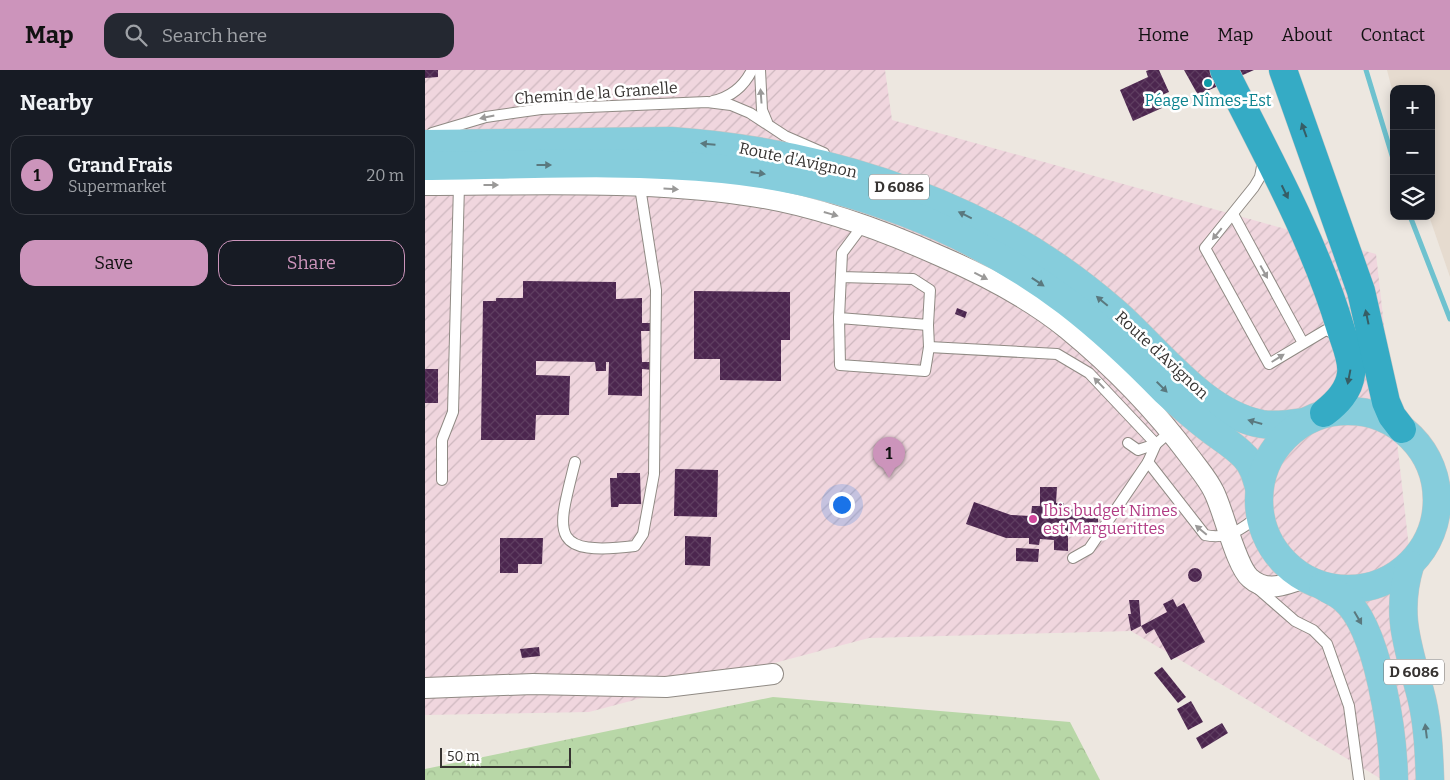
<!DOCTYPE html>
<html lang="en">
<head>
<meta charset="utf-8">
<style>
	:root { --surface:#171b24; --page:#242831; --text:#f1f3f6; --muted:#9ea1a6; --line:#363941; --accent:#cc94bb }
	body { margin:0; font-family:Bitter,serif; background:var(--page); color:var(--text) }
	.controls { position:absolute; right:15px; top:15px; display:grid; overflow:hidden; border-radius:10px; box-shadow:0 2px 12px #0003 }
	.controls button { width:45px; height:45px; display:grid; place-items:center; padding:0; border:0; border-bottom:1px solid var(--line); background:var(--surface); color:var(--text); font:25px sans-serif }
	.scale { position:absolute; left:15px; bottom:12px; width:131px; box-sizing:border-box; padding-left:5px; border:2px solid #363331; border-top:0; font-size:14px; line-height:18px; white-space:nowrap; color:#363331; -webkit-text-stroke:4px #fff; paint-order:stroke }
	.you { position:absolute; left:416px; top:434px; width:18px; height:18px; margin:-12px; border:4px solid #fff; border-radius:50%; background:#1a73e8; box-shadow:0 0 0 8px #1a73e833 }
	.badge { display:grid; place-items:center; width:32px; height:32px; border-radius:50%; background:var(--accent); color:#111; font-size:16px; font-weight:700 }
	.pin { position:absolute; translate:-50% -41px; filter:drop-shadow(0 1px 2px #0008) }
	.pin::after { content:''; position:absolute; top:26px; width:18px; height:15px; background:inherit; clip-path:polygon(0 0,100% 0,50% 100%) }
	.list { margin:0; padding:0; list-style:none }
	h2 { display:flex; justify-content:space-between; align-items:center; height:65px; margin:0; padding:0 20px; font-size:21px }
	h2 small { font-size:16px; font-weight:400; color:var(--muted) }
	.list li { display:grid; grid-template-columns:32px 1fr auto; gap:15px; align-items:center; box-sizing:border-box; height:80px; margin:0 10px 10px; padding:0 10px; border:1px solid var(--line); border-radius:15px }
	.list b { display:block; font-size:19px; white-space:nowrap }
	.list p { margin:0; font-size:16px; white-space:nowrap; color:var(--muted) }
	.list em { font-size:16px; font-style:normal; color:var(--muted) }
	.actions { display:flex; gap:10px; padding:15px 20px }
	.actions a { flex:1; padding:11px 0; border:1px solid var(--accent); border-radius:15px; text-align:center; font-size:18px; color:var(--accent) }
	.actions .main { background:var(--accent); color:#111 }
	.icon { flex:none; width:28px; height:28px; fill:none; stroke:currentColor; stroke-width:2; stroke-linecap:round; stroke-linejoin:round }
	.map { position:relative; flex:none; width:1025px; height:710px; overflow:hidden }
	header { display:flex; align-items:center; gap:30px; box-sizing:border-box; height:70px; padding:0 25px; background:var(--accent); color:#111 }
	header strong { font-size:24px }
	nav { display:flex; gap:28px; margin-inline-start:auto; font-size:18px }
	.search { width:350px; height:45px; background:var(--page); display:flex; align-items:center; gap:12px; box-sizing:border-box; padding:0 18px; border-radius:15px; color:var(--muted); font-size:19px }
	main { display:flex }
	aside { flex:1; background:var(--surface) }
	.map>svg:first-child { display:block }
</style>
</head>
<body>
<header>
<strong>Map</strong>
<div class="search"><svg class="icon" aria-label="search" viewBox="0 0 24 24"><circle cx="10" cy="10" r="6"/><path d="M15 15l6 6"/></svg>Search here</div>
<nav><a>Home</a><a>Map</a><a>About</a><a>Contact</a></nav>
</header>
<main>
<aside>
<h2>Nearby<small></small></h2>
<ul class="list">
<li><span class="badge">1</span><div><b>Grand Frais</b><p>Supermarket</p></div><em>20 m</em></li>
</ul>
<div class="actions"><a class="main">Save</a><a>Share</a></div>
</aside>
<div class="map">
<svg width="1025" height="710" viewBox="0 0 1025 710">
	<defs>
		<pattern id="industrial-furrows" width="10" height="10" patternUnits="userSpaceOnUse" patternTransform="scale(1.25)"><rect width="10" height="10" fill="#f0d6de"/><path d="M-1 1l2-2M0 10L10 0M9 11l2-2" fill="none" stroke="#ceb8bf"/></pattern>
		<pattern id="forest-crowns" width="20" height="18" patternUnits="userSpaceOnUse" patternTransform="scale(1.25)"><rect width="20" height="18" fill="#b8d7a7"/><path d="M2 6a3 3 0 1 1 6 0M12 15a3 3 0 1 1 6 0" fill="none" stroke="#9fb990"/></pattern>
		<pattern id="building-cross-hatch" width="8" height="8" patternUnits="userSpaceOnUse" patternTransform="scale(1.25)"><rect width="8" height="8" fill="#4c264f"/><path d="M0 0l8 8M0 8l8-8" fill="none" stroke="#5e3d60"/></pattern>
	</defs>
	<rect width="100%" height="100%" fill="#ede7e0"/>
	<polygon fill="#e6dbcf" points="962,0 1025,0 1025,207 1004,146 1006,146 1006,19 969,19 969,27"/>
	<polygon fill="url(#industrial-furrows)" points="0,0 460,0 467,50 951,184 1010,710 958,710 706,561 444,568 164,642 0,645"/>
	<polygon fill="url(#forest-crowns)" points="348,627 645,652 675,710 0,710 0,699"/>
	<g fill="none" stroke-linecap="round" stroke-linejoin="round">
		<g stroke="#6ec2cf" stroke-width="5">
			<polyline points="941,0 969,92"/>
			<polyline points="985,146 1025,249"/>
		</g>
	</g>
	<g fill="url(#building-cross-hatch)">
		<polygon points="0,0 13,0 13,7 0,8"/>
		<polygon points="724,0 734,0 744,22 732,27 737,38 708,51 695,20 723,7 721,1"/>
		<polygon points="759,0 829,0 773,25"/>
		<polygon points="98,211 191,212 191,229 217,228 217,253 227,253 227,261 216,261 217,292 228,292 228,300 217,299 217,326 183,325 184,292 181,292 181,301 171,301 170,292 111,291 111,305 145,306 144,345 111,345 110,370 56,370 58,231 71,231 71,228 98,228"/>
		<polygon points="269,221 365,222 365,270 356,270 356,311 295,310 295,289 269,289"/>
		<polygon points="532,238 542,242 540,248 530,244"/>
		<rect x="0" y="299" width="13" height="34"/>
		<polygon points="250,399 293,400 292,447 249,446"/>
		<polygon points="192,403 215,403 216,434 194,434 193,437 186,437 185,408 192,408"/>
		<polygon points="615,417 632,417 631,433 639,433 639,439 665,439 665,443 673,443 673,453 664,452 664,456 643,455 643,481 629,480 629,470 615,469 614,475 604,474 604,468 581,468 541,454 549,432 586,445 606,446 607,436 615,436"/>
		<polygon points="260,466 286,467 285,496 260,495"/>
		<polygon points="75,468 118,468 117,494 93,494 93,503 75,503"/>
		<polygon points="591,478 614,479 613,492 591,491"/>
		<circle cx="770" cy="505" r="7"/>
		<polygon points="748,529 752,537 759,533 780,572 746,590 729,559 721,564 716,556 742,542 738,534"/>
		<polygon points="704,530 714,530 716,556 706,561 703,544 706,544"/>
		<polygon points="114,577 115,586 97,588 95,579"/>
		<polygon points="737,597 761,627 753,633 729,603"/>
		<polygon points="766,631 778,652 763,660 752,639"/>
		<polygon points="797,653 803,663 777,679 771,668"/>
	</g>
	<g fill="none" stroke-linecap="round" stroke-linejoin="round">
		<defs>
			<g id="service">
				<polyline points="335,0 337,40 342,52"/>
				<path d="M288 31C306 27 319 16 327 0"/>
				<polyline points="7,63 61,47 116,39 282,32 306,35 325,43 360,66 399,83"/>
				<polyline points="838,91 835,107 829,117 780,178 844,294 901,260 912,265"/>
				<polyline points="808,144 878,273"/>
				<polyline points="416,207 488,209 505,220 503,255 414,248 417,183 438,155"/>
				<polyline points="414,248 415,295 500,301 504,277 503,255"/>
				<polyline points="504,277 632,284 664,303 731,374 723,392 664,479 648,488"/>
				<polyline points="703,373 713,380 731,374 745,362"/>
				<path d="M150 392C133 461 121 487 210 476L218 464 229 404 231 220 215 117"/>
				<path d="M723 392 780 465C802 470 818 459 834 445"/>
				<polyline points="17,410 17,370 28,342 34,115"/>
				<polyline points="831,517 870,551 888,560 902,574 924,636 934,710"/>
			</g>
			<g id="minor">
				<path d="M0 115C106 115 215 110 320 125 387 134 453 158 515 186 559 205 604 228 642 259 687 296 730 340 765 387 773 398 783 409 789 422 799 442 811 496 825 508 841 523 861 515 879 508"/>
				<polyline points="0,618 108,614 241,617 348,604"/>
			</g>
			<g id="primary">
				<path d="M0 74 246 71C361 79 469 107 571 160 614 182 653 210 689 241 732 278 779 344 837 354 851 356 865 354 879 352"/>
				<path d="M0 96C99 95 199 89 298 99 420 111 544 158 642 232 677 259 709 289 740 321 755 335 770 348 787 361 798 369 811 377 820 387 828 395 831 406 834 417"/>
				<circle cx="923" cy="430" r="89"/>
				<path d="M985 495C969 548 985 580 997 630 1003 656 1004 683 1005 710"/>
				<path d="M898 516C904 520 912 523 918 528 954 557 968 665 969 710"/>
			</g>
			<g id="motorway">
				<path d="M799 0C841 84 889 169 916 260 920 273 928 290 926 304 924 321 912 333 899 343"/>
				<polyline points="858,0 936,221 961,332 967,346 977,359"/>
			</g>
		</defs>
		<use href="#service" stroke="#908a84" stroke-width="12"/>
		<use href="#minor" stroke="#908a84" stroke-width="22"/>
		<use href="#primary" stroke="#c7c6c5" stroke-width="29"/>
		<use href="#motorway" stroke="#c7c6c5" stroke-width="29"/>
		<use href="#service" stroke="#fff" stroke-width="10"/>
		<use href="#minor" stroke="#fff" stroke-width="20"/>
		<use href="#primary" stroke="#86cddc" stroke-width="28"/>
		<use href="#motorway" stroke="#35abc5" stroke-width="28"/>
	</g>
	<defs><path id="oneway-solid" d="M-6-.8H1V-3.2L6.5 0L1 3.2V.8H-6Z" transform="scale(1.25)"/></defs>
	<g fill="#9a9998">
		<use href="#oneway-solid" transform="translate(336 26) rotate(-94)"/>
		<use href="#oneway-solid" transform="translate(62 47) rotate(168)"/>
		<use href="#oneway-solid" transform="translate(66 115)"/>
		<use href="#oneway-solid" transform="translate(246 119) rotate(3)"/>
		<use href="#oneway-solid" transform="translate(406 144) rotate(16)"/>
		<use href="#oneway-solid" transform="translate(792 164) rotate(129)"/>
		<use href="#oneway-solid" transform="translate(839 202) rotate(61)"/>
		<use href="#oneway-solid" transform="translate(556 206) rotate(27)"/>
		<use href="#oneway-solid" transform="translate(853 288) rotate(-32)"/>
		<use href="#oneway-solid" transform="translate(674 313) rotate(-134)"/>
		<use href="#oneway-solid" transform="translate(776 460) rotate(-140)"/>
	</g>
	<g fill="#365d65">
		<use href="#oneway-solid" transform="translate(879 60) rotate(-110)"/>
		<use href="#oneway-solid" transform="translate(860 122) rotate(64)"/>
		<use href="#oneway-solid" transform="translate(942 247) rotate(-102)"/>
		<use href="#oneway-solid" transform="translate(924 307) rotate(101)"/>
	</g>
	<g fill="#5a787e">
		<use href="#oneway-solid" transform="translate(283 74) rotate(-175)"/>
		<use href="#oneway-solid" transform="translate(119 95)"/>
		<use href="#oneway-solid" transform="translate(333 103) rotate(8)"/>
		<use href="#oneway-solid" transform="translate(540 145) rotate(-154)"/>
		<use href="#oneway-solid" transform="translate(613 212) rotate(34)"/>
		<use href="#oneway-solid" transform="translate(677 231) rotate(-140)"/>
		<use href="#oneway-solid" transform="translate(737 317) rotate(45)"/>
		<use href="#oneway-solid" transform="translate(830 352) rotate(-164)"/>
		<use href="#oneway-solid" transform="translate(933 548) rotate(60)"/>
		<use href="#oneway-solid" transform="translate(1001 661) rotate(-97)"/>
	</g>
	<circle fill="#0f9aa8" stroke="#fff" stroke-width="2" cx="783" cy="13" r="5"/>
	<circle fill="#d1479c" stroke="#fff" stroke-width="2" cx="608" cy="449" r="5"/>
	<g text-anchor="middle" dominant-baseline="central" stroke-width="5" stroke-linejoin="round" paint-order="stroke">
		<g fill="#fff" stroke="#72706f" stroke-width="1">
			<rect x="444" y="104.5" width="60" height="25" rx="4"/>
			<rect x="959" y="589.5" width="60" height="25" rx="4"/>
		</g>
		<g font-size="15" font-weight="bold" fill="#363331">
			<text x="474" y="117">D 6086</text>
			<text x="989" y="602">D 6086</text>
		</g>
		<g font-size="16" fill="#363331" stroke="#fff">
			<text transform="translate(171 23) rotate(-4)">Chemin de la Granelle</text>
			<text transform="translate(373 90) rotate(12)">Route d'Avignon</text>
			<text transform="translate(737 285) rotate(43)">Route d'Avignon</text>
		</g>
		<g font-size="16" fill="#0d838f" stroke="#fff">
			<text x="783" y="30">Péage Nîmes-Est</text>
		</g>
		<g font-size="16" fill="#b23c85" stroke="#fff" text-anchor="start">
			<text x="618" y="440">Ibis budget Nimes<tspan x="618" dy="18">est Marguerittes</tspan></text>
		</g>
	</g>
</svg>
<div class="controls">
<button>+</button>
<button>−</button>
<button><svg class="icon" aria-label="layers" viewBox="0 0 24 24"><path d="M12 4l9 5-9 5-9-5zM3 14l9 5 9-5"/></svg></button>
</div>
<div class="scale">50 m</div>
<div class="you"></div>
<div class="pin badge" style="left:464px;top:408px">1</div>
</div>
</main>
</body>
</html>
